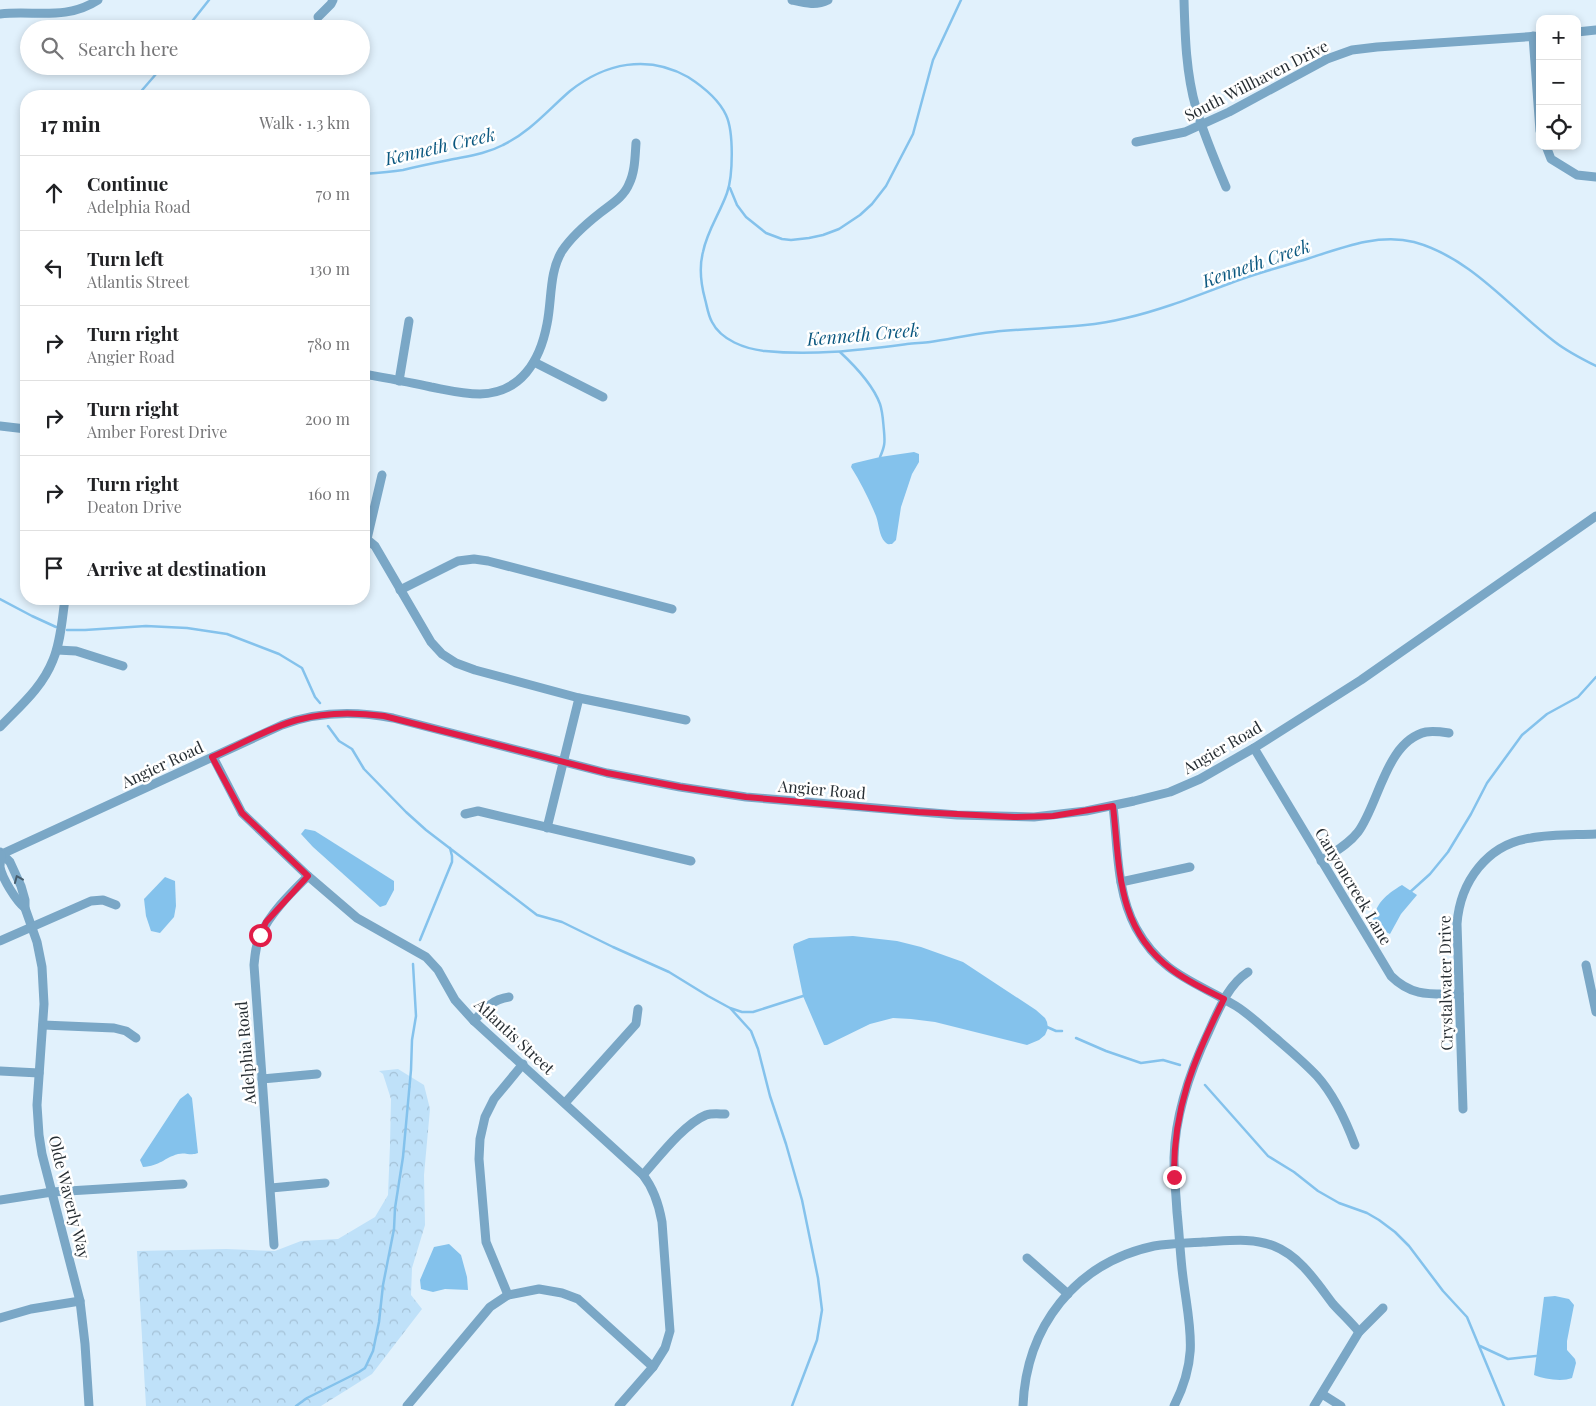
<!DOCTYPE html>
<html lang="en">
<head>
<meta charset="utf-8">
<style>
	:root { --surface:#fff; --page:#f2f2f2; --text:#202124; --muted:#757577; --line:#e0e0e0 }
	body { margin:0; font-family:"Playfair Display",serif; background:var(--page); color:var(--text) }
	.controls { position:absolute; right:15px; top:15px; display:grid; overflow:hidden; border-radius:10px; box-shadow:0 2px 8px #0003 }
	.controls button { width:45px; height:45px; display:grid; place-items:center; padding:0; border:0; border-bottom:1px solid var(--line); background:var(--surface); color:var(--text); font:25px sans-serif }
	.stop { position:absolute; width:15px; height:15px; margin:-11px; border:4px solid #e11d48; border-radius:50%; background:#fff }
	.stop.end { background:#e11d48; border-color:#fff; box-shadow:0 1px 5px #0008 }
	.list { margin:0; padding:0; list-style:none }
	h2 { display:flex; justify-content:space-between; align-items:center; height:65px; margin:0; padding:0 20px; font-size:21px }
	h2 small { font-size:16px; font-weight:400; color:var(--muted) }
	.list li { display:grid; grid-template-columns:32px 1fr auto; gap:15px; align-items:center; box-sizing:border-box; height:75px; padding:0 20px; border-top:1px solid var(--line) }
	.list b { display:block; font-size:19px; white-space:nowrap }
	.list p { margin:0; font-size:16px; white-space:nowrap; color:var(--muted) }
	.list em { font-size:16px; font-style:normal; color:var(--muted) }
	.icon { flex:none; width:28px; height:28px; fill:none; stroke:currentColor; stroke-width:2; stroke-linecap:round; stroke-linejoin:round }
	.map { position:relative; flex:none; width:1596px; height:1406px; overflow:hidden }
	.search { position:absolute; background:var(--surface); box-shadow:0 2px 8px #0003; left:20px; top:20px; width:350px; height:55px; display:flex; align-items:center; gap:12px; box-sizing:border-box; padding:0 18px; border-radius:28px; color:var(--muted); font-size:19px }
	.panel { position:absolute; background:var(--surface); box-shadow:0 2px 8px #0003; left:20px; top:90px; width:350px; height:515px; border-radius:20px }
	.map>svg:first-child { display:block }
</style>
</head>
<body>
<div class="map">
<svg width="1596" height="1406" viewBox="0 0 1596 1406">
	<defs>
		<pattern id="forest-crowns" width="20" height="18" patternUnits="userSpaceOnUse" patternTransform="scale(1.25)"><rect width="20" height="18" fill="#bfe1f9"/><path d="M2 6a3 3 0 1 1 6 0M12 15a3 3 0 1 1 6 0" fill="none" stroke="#a4c1d6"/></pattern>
	</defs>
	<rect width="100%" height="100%" fill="#e1f1fc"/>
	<polygon fill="url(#forest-crowns)" points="398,1069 424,1085 430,1109 424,1175 425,1225 412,1268 411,1295 422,1309 372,1374 321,1406 146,1406 137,1251 226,1249 275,1251 301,1241 338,1239 375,1217 388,1195 390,1145 391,1099 383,1074 379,1071"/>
	<g fill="#84c2ec">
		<path d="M914 452 919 454V462L912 474 901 507 896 540 892 544C888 544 888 545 885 542 879 536 879 524 876 516 869 499 861 483 851 467L852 464 855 463 880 457Z"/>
		<polygon points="305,829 315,831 394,881 394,890 386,905 380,907 313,847 301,834"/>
		<polygon points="165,877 175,881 176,906 174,917 160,933 151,931 146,916 144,899"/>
		<path d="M1402 885 1417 895 1401 914 1390 934 1382 930 1372 921C1377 903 1385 895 1402 885Z"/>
		<polygon points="853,936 897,941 921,947 963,962 1036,1010 1045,1018 1047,1022 1048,1028 1045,1035 1039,1040 1027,1045 935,1022 911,1019 893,1018 870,1024 827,1045 824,1045 803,996 793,947 794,944 809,938"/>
		<path d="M188 1093 192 1098 198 1153C191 1156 185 1152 178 1154 164 1158 160 1166 143 1167L140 1160 180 1099Z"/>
		<polygon points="449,1244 461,1255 467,1277 468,1290 445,1289 433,1292 421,1289 420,1280 434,1247"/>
		<path d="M1555 1296 1569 1299 1574 1305 1567 1341V1350L1575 1359 1576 1363 1572 1378C1562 1382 1544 1379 1534 1375L1544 1297Z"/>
	</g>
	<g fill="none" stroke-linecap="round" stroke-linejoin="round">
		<g stroke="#84c2ec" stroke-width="2.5">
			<polyline points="186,29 209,0"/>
			<polyline points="137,96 163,66"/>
			<path d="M364 174C377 173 390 172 403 170 419 166 434 163 449 160 468 156 486 154 503 145 530 132 548 110 570 91 605 63 648 54 688 77 702 86 719 100 726 115 734 132 733 176 727 193 720 213 707 231 703 252 699 267 701 284 705 299 707 306 708 315 712 322 721 340 745 349 765 351 813 356 859 350 907 344 915 343 923 343 930 342 951 339 972 334 993 332 1038 327 1082 329 1126 318 1165 309 1201 294 1239 280 1261 272 1284 266 1307 259 1341 248 1378 233 1414 242 1472 258 1510 308 1555 342 1568 352 1582 359 1596 366"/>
			<polyline points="730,188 737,205 746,217 766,233 782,239 791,240 809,238 823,235 839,229 860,215 872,204 886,186 913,134 933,60 961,0"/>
			<path d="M840 352C854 365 873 385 880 404 883 413 883 422 884 431 885 442 885 446 880 457"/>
			<polyline points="0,599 32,616 56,627"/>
			<polyline points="67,630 85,630 146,626 187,628 227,634 279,654 302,668 315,697 320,703"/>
			<polyline points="328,726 339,741 352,749 364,769 406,812 426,830 537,915 562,922 613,947 669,972 708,996 730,1008 742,1012 753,1012 803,996 806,996"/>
			<polyline points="1409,893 1430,874 1448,852 1471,814 1487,783 1522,735 1547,714 1578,697 1596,677"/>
			<polyline points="420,940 452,862 452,856 450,848"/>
			<polyline points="731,1009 751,1031 758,1049 770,1096 786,1144 802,1200 818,1278 822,1310 817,1340 792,1406"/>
			<polyline points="1047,1027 1056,1031 1062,1031"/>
			<polyline points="1076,1038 1106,1051 1141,1063 1163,1060 1180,1065"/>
			<polyline points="1205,1085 1268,1156 1294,1172 1318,1191 1339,1203 1367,1213 1379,1220 1395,1232 1409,1246 1443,1291 1467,1317 1504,1406"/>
			<polyline points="1480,1346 1508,1359 1536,1356"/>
			<polyline points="296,1406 307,1398 359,1372 365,1368 373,1351 379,1322 383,1285 394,1229 395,1208 403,1157 411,1070 412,1040 416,1016 413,964"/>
		</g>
		<g stroke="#7aa7c6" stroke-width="9">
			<path d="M792 0C805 3 816 6 828 0"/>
			<path d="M1184 0C1185 36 1186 73 1196 108 1204 135 1215 161 1226 187"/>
			<path d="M0 14C34 10 66 21 98 0"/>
			<polyline points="318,17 331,4 333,0"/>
			<polyline points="1577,32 1596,30"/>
			<polyline points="1533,36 1540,131"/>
			<polyline points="1136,142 1185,132 1229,112 1327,59 1352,50 1377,47 1540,36"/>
			<polyline points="1546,146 1551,159 1577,175 1596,177"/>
			<polyline points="534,362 603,397"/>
			<path d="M364 374C386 378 409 382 431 387 447 390 463 394 480 394 521 393 540 361 547 324 552 300 549 272 562 251 572 236 586 224 600 213 610 205 624 197 629 184 635 172 635 157 636 143"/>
			<polyline points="399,381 409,321"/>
			<polyline points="0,426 26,429"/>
			<polyline points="364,537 375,546 431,642 442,654 456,663 475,670 579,698 686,720"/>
			<polyline points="367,539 382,475"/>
			<polyline points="400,590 458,561 474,559 488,561 672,609"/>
			<polyline points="57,650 76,651 123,666"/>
			<path d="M0 727C20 706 42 688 53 660 61 641 62 619 65 599"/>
			<path d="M1254 748 1391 976C1412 997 1431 994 1459 994"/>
			<path d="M213 757 242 813 308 876 357 918 426 957 438 970 455 1000 474 1021 643 1175C654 1189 659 1205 662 1222L670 1331 665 1348 653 1367 619 1406"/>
			<path d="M1113 806C1118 847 1116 891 1136 928 1162 975 1195 981 1236 1006 1249 1014 1260 1025 1272 1035 1287 1048 1303 1061 1317 1076 1334 1095 1346 1121 1355 1145"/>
			<polyline points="465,814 478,811 691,861"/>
			<polyline points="547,828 579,698"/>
			<polyline points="0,852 10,862 21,886 25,900 25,908 37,942 42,967 44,1004 37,1105 39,1135 42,1154 80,1301 85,1344 89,1406"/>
			<path d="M0 855 282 725C318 711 355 711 393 718L607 773 680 787 746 797 957 815 1034 817 1086 811 1134 801 1170 792 1200 779 1254 748 1361 680 1596 516"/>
			<path d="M1 855C1 858 0 863 0 867 2 878 16 901 25 908"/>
			<path d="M1321 861C1334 852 1348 845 1358 832 1379 804 1386 741 1426 732 1433 731 1442 732 1449 733"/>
			<polyline points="1121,882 1190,867"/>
			<polyline points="0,941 91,901 103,900 116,905"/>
			<polyline points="1586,965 1596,1012"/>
			<path d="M474 1021C484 1009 493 999 509 997"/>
			<polyline points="43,1025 114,1028 126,1031 136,1038"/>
			<polyline points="0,1071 39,1073"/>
			<polyline points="262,1079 317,1074"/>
			<polyline points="565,1103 636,1024 638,1009"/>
			<path d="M1463 1109 1457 924C1460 882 1487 844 1531 838 1552 834 1574 835 1596 834"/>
			<path d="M643 1175C659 1157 684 1124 706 1115 712 1113 719 1114 725 1114"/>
			<polyline points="271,1188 325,1183"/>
			<polyline points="0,1200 52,1192 183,1184"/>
			<path d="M274 1245 254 965C255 954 256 943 261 934 270 913 292 892 308 876"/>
			<polyline points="1027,1258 1068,1294"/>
			<polyline points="508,1295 486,1242 479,1159 480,1139 485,1117 494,1099 523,1064"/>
			<polyline points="0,1318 31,1309 80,1301"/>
			<polyline points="1322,1394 1341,1406"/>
			<polyline points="407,1406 490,1307 508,1295 539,1289 562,1293 578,1299 653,1367"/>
			<path d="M1023 1406C1026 1327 1075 1263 1154 1246 1170 1243 1187 1243 1203 1242 1227 1241 1252 1237 1274 1246 1300 1256 1317 1283 1333 1304 1341 1313 1351 1322 1359 1332"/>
			<path d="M1174 1406C1201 1353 1188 1324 1182 1269 1180 1250 1179 1231 1177 1212 1176 1194 1174 1176 1174 1158 1175 1114 1190 1071 1209 1031 1219 1009 1228 985 1248 972"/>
			<polyline points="1314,1406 1359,1332 1383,1308"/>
		</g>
	</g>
	<defs><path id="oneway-chevron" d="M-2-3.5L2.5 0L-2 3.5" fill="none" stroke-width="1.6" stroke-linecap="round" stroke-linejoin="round" transform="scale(1.25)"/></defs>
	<use stroke="#485e6e" href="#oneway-chevron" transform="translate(18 879) rotate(-113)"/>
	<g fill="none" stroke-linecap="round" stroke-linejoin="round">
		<path stroke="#e11d48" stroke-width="6" d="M260 935 266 922 308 876 242 813 212 757C240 745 268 728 297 720 325 712 355 712 384 716L607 773 680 787 746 797 918 812 1014 817 1053 816 1113 806C1120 867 1116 928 1171 969 1188 982 1206 990 1224 999 1194 1058 1173 1109 1174 1177"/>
	</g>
	<g text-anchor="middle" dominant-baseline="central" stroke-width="5" stroke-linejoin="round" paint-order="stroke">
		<g font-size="16" fill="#272e33" stroke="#fff">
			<text transform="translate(1256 80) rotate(-27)">South Willhaven Drive</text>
			<text transform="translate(1222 747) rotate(-30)">Angier Road</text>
			<text transform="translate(162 764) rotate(-25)">Angier Road</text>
			<text transform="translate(822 789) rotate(5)">Angier Road</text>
			<text transform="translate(1354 886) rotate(59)">Canyoncreek Lane</text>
			<text transform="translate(1445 983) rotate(-91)">Crystalwater Drive</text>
			<text transform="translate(515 1036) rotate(43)">Atlantis Street</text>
			<text transform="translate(245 1053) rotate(-95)">Adelphia Road</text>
			<text transform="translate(70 1197) rotate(76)">Olde Waverly Way</text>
		</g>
		<g font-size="18" font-style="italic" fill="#0a577f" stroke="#fff">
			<text transform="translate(440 146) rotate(-13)">Kenneth Creek</text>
			<text transform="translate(1256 263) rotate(-19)">Kenneth Creek</text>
			<text transform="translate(863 334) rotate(-5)">Kenneth Creek</text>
		</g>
	</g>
</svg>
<div class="controls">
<button>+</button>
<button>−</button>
<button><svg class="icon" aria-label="locate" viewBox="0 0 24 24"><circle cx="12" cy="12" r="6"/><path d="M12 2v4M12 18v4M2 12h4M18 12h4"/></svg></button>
</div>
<div class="stop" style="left:260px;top:935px"></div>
<div class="stop end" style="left:1174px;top:1177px"></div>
<div class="search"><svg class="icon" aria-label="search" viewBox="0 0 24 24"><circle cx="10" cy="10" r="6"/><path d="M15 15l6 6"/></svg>Search here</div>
<section class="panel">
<h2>17 min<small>Walk · 1.3 km</small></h2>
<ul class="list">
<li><svg class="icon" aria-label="ahead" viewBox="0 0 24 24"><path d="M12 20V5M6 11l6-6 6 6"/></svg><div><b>Continue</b><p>Adelphia Road</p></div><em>70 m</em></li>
<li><svg class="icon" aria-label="left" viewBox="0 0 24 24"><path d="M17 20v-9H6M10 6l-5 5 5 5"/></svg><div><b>Turn left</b><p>Atlantis Street</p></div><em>130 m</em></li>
<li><svg class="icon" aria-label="right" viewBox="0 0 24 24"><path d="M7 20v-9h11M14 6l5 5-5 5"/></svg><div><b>Turn right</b><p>Angier Road</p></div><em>780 m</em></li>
<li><svg class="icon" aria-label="right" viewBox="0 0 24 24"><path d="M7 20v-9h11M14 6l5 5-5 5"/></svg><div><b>Turn right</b><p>Amber Forest Drive</p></div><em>200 m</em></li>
<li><svg class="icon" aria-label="right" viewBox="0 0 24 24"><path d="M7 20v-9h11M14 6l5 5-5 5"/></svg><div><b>Turn right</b><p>Deaton Drive</p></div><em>160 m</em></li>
<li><svg class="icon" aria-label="arrive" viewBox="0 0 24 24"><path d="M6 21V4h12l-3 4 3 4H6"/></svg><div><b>Arrive at destination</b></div></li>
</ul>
</section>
</div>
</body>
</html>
